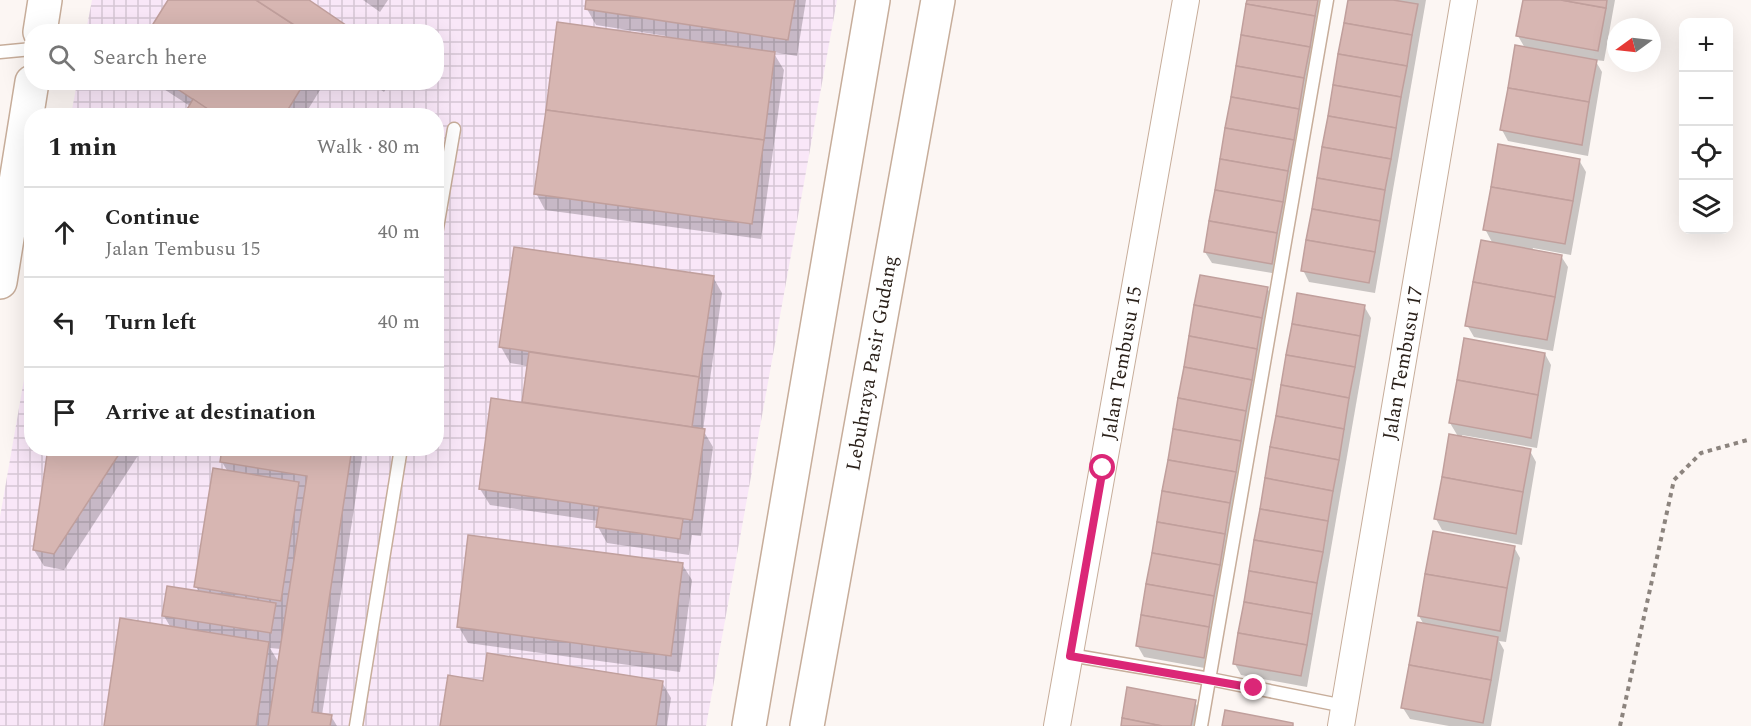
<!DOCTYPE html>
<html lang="en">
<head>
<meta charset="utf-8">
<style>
	:root { --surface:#fff; --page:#f2f2f2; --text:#222; --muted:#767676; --line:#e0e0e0 }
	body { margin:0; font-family:Spectral,serif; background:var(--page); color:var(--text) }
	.controls { position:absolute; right:18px; top:18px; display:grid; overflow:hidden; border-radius:12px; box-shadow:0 6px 24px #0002 }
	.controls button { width:54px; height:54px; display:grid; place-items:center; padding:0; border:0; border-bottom:2px solid var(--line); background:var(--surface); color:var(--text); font:30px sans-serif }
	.compass { position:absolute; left:1607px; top:18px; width:54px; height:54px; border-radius:50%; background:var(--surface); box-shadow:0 6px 24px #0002; rotate:255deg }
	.stop { position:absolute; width:18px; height:18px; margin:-14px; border:4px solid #db2777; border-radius:50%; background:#fff }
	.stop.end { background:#db2777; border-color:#fff; box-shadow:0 2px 6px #0008 }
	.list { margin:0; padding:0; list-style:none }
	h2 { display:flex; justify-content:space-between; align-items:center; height:78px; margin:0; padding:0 24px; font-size:26px }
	h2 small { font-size:20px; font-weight:400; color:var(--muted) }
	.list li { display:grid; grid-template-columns:39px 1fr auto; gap:18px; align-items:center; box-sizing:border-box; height:90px; padding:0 24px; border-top:2px solid var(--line) }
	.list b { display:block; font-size:22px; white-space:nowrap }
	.list p { margin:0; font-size:20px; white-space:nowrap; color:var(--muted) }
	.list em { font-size:20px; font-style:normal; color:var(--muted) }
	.icon { flex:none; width:33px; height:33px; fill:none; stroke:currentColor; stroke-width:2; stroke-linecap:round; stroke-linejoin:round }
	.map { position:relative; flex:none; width:1751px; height:726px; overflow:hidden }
	.search { position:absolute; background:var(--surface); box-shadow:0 6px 24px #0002; left:24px; top:24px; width:420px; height:66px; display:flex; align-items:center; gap:15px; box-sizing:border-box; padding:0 21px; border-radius:24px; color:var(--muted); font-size:22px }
	.panel { position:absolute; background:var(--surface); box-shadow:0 6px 24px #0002; left:24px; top:108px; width:420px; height:348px; border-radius:24px }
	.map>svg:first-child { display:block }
</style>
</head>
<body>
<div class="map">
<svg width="1751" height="726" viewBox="0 0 1751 726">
	<defs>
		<pattern id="industrial-grid" width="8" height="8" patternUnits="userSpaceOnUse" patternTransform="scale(1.5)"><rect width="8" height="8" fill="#f9e7f8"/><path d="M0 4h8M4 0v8" fill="none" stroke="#d6c6d4"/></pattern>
	</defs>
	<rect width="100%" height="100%" fill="#fcf6f3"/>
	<polygon fill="url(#industrial-grid)" points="92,0 837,0 706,726 0,726 0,517 31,339 32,448 436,448 436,116 71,115 77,83 436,82 436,32 86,31"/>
	<g fill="#0003" fill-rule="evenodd">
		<polygon points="363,0 388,0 380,12"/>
		<polygon points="588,0 806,0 797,56 773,52 784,70 761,239 545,210 536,193 665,39 666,36 596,25 587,9"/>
		<polygon points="1249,0 1325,0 1278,274 1212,263 1205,252"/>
		<polygon points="1349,0 1426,0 1375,293 1309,282 1303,270"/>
		<polygon points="1524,0 1615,0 1604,61 1595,60 1602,72 1588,156 1508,141 1502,130 1525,48 1518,36"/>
		<polygon points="153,82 325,82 304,116 184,116 190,106"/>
		<polygon points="370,82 390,82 384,92"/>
		<polygon points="1579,160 1586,172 1571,255 1533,248 1532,251 1561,256 1568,267 1553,351 1474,337 1467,325 1493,244 1485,229"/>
		<polygon points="713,277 722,293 703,430 713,447 701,536 692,535 689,555 607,543 598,527 598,521 490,505 480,489 523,404 528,366 510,363 501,347"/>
		<polygon points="1267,288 1274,299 1210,669 1144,657 1137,645"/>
		<polygon points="1364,306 1371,318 1307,687 1241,675 1235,664"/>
		<polygon points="1545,354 1551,365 1537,448 1462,435 1462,438 1530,451 1536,462 1522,545 1442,530 1436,519 1459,438 1450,423"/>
		<polygon points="50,448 139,448 141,451 64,570 44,566 34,550"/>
		<path d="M224 448H357L362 457 322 715 331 716 337 726H105L171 628 164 616 200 593 196 586 228 472 222 462ZM270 648 281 649 279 663Z"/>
		<polygon points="1514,547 1520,558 1506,642 1499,641 1504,650 1491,726 1449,726 1410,719 1403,708 1424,625 1419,616"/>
		<polygon points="682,564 692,580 680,672 468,643 459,627"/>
		<polygon points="484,682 662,682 671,698 667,726 442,726"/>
		<polygon points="1195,702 1201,713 1199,726 1122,726"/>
	</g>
	<g fill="#d7b6b2" stroke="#c09f9c" stroke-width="1.5">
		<polygon points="168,0 256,0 305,32 148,32"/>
		<polygon points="256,0 309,0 356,32 305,32"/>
		<polygon points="586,0 795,0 788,40 585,9"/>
		<polygon points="1247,0 1318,0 1315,16 1246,4"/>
		<polygon points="1348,0 1393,0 1418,4 1412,35 1344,23"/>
		<polygon points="1523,0 1561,0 1606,8 1598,51 1516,36"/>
		<polygon points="1561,0 1607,0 1606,8"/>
		<polygon points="1246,4 1315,16 1310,47 1241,35"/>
		<polygon points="557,22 775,52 764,140 546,110"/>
		<polygon points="1344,23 1412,35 1407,66 1338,54"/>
		<polygon points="1241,35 1310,47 1304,78 1236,66"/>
		<polygon points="1515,45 1597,60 1589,102 1508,88"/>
		<polygon points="1338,54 1407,66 1401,97 1333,85"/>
		<polygon points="1236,66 1304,78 1299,109 1231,97"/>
		<polygon points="167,82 305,82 284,116 218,116"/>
		<polygon points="1333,85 1401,97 1396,128 1328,116"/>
		<polygon points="1508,88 1589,102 1582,145 1500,130"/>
		<polygon points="1231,97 1299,109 1294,140 1225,128"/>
		<polygon points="193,99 218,116 183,116"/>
		<polygon points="546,110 764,140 752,224 534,194"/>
		<polygon points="1328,116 1396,128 1391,159 1322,147"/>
		<polygon points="1225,128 1294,140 1288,171 1220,159"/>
		<polygon points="1498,144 1580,159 1573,201 1491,187"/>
		<polygon points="1322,147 1391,159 1385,190 1317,178"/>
		<polygon points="1220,159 1288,171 1283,202 1215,190"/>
		<polygon points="1317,178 1385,190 1380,221 1312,209"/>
		<polygon points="1491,187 1573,201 1565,244 1483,230"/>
		<polygon points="1215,190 1283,202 1277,233 1209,221"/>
		<polygon points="1312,209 1380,221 1375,252 1306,240"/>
		<polygon points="1209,221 1277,233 1272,264 1204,252"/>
		<polygon points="1306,240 1375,252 1369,283 1301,271"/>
		<polygon points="1481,240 1562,255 1555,297 1473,282"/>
		<polygon points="514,247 714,276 699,377 499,347"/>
		<polygon points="1200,275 1268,287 1262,318 1194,305"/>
		<polygon points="1473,282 1555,297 1547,340 1465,326"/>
		<polygon points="1297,293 1365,305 1360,336 1292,324"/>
		<polygon points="1194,305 1262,318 1257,349 1189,336"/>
		<polygon points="1292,324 1360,336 1355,367 1286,355"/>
		<polygon points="1189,336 1257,349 1252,380 1184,367"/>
		<polygon points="1464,338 1545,353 1538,395 1457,380"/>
		<polygon points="529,352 699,377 692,427 522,402"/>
		<polygon points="1286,355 1355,367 1349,398 1281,385"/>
		<polygon points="1184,367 1252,380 1246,411 1178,398"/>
		<polygon points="1457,380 1538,395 1531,438 1449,423"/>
		<polygon points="1281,385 1349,398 1344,429 1276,416"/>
		<polygon points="491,398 705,429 692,520 479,489"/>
		<polygon points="1178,398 1246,411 1241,441 1173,429"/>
		<polygon points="1276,416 1344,429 1339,460 1270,447"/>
		<polygon points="1173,429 1241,441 1236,472 1168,460"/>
		<polygon points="1449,434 1531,449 1523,492 1442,477"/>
		<polygon points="1270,447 1339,460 1333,491 1265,478"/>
		<polygon points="48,448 123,448 54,554 33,550"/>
		<polygon points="222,448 352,448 312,712 332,715 330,726 268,726 307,476 220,462"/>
		<polygon points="1168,460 1236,472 1230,503 1162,491"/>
		<polygon points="213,468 299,482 281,601 194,587"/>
		<polygon points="1442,477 1523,492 1516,534 1434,519"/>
		<polygon points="1265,478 1333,491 1328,521 1260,509"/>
		<polygon points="1162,491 1230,503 1225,534 1157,522"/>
		<polygon points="599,507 683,519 680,539 596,527"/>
		<polygon points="1260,509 1328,521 1323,552 1254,540"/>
		<polygon points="1157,522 1225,534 1220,565 1152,553"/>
		<polygon points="1433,531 1515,546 1507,588 1425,574"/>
		<polygon points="468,535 683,563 671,656 457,627"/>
		<polygon points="1254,540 1323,552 1317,583 1249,571"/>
		<polygon points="1152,553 1220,565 1214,596 1146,584"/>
		<polygon points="1249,571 1317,583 1312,614 1244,602"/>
		<polygon points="1425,574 1507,588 1500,631 1418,616"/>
		<polygon points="1146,584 1214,596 1209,627 1141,615"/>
		<polygon points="167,586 276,603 271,633 162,616"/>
		<polygon points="1244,602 1312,614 1307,645 1238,633"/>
		<polygon points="1141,615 1209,627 1204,658 1136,646"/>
		<polygon points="120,618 269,642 256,726 104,726"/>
		<polygon points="1417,622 1498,637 1491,680 1409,665"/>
		<polygon points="1238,633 1307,645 1301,676 1233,664"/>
		<polygon points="487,653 663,681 656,726 440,726 448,675 483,681"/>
		<polygon points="1409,665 1491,680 1483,723 1401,708"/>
		<polygon points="1127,687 1196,700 1191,726 1162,726 1122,718"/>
		<polygon points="1225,710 1293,723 1293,726 1222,726"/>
		<polygon points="1122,718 1162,726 1121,726"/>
	</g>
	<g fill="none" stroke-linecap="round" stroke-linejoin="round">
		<defs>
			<g id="lane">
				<polyline points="0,52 32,49"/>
				<polyline points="436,234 454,129"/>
				<polyline points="1070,655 1210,679 1344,706"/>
				<polyline points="356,726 401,448"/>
				<polyline points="1201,726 1327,0"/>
			</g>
			<g id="street">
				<polyline points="1057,726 1186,0"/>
				<polyline points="1341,726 1464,0"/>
			</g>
			<g id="primary">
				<polyline points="40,32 45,0"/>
				<polyline points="0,282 32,82"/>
			</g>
			<g id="highway">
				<polyline points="749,726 873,0"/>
				<polyline points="807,726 938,0"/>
			</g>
		</defs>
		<use href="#lane" stroke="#c7ad9a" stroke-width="15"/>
		<use href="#street" stroke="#c7ad9a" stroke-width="28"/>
		<use href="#primary" stroke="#c7ad9a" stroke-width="36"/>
		<use href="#highway" stroke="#c7ad9a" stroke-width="36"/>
		<polyline stroke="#8c847e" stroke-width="4" stroke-dasharray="4.5 4.5" stroke-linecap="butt" points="1620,726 1674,480 1701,453 1751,439"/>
		<use href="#lane" stroke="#fff" stroke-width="12"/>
		<use href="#street" stroke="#fff" stroke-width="26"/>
		<use href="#primary" stroke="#fff" stroke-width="33"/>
		<use href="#highway" stroke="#fff" stroke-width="33"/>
	</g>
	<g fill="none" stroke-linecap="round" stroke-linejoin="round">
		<polyline stroke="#db2777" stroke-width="8" points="1103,468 1070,656 1254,688"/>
	</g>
	<g text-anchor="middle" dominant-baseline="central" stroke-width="6" stroke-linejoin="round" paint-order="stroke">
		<g font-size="20" fill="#2b211a" stroke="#fff">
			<text transform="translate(872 363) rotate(-80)">Lebuhraya Pasir Gudang</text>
			<text transform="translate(1122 363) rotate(-80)">Jalan Tembusu 15</text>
			<text transform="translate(1403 363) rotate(-80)">Jalan Tembusu 17</text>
		</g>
	</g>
</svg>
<div class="controls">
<button>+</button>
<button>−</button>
<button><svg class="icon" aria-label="locate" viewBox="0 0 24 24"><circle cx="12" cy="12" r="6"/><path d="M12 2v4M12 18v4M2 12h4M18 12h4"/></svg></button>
<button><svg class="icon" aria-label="layers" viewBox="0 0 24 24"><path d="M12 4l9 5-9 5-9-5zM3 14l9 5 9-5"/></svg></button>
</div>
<svg class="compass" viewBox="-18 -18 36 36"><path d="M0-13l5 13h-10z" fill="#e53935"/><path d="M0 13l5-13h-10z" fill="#767676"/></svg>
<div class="stop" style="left:1103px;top:468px"></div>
<div class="stop end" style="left:1254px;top:688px"></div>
<div class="search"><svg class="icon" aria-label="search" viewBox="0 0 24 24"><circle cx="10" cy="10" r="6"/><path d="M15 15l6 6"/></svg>Search here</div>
<section class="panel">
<h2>1 min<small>Walk · 80 m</small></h2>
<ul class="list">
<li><svg class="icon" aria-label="ahead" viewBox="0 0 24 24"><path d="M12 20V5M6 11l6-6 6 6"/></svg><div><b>Continue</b><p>Jalan Tembusu 15</p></div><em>40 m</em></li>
<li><svg class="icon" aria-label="left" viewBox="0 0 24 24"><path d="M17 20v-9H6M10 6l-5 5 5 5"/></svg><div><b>Turn left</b></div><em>40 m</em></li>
<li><svg class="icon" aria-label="arrive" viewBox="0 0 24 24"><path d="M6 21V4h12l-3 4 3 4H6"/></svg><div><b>Arrive at destination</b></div></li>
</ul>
</section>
</div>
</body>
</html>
